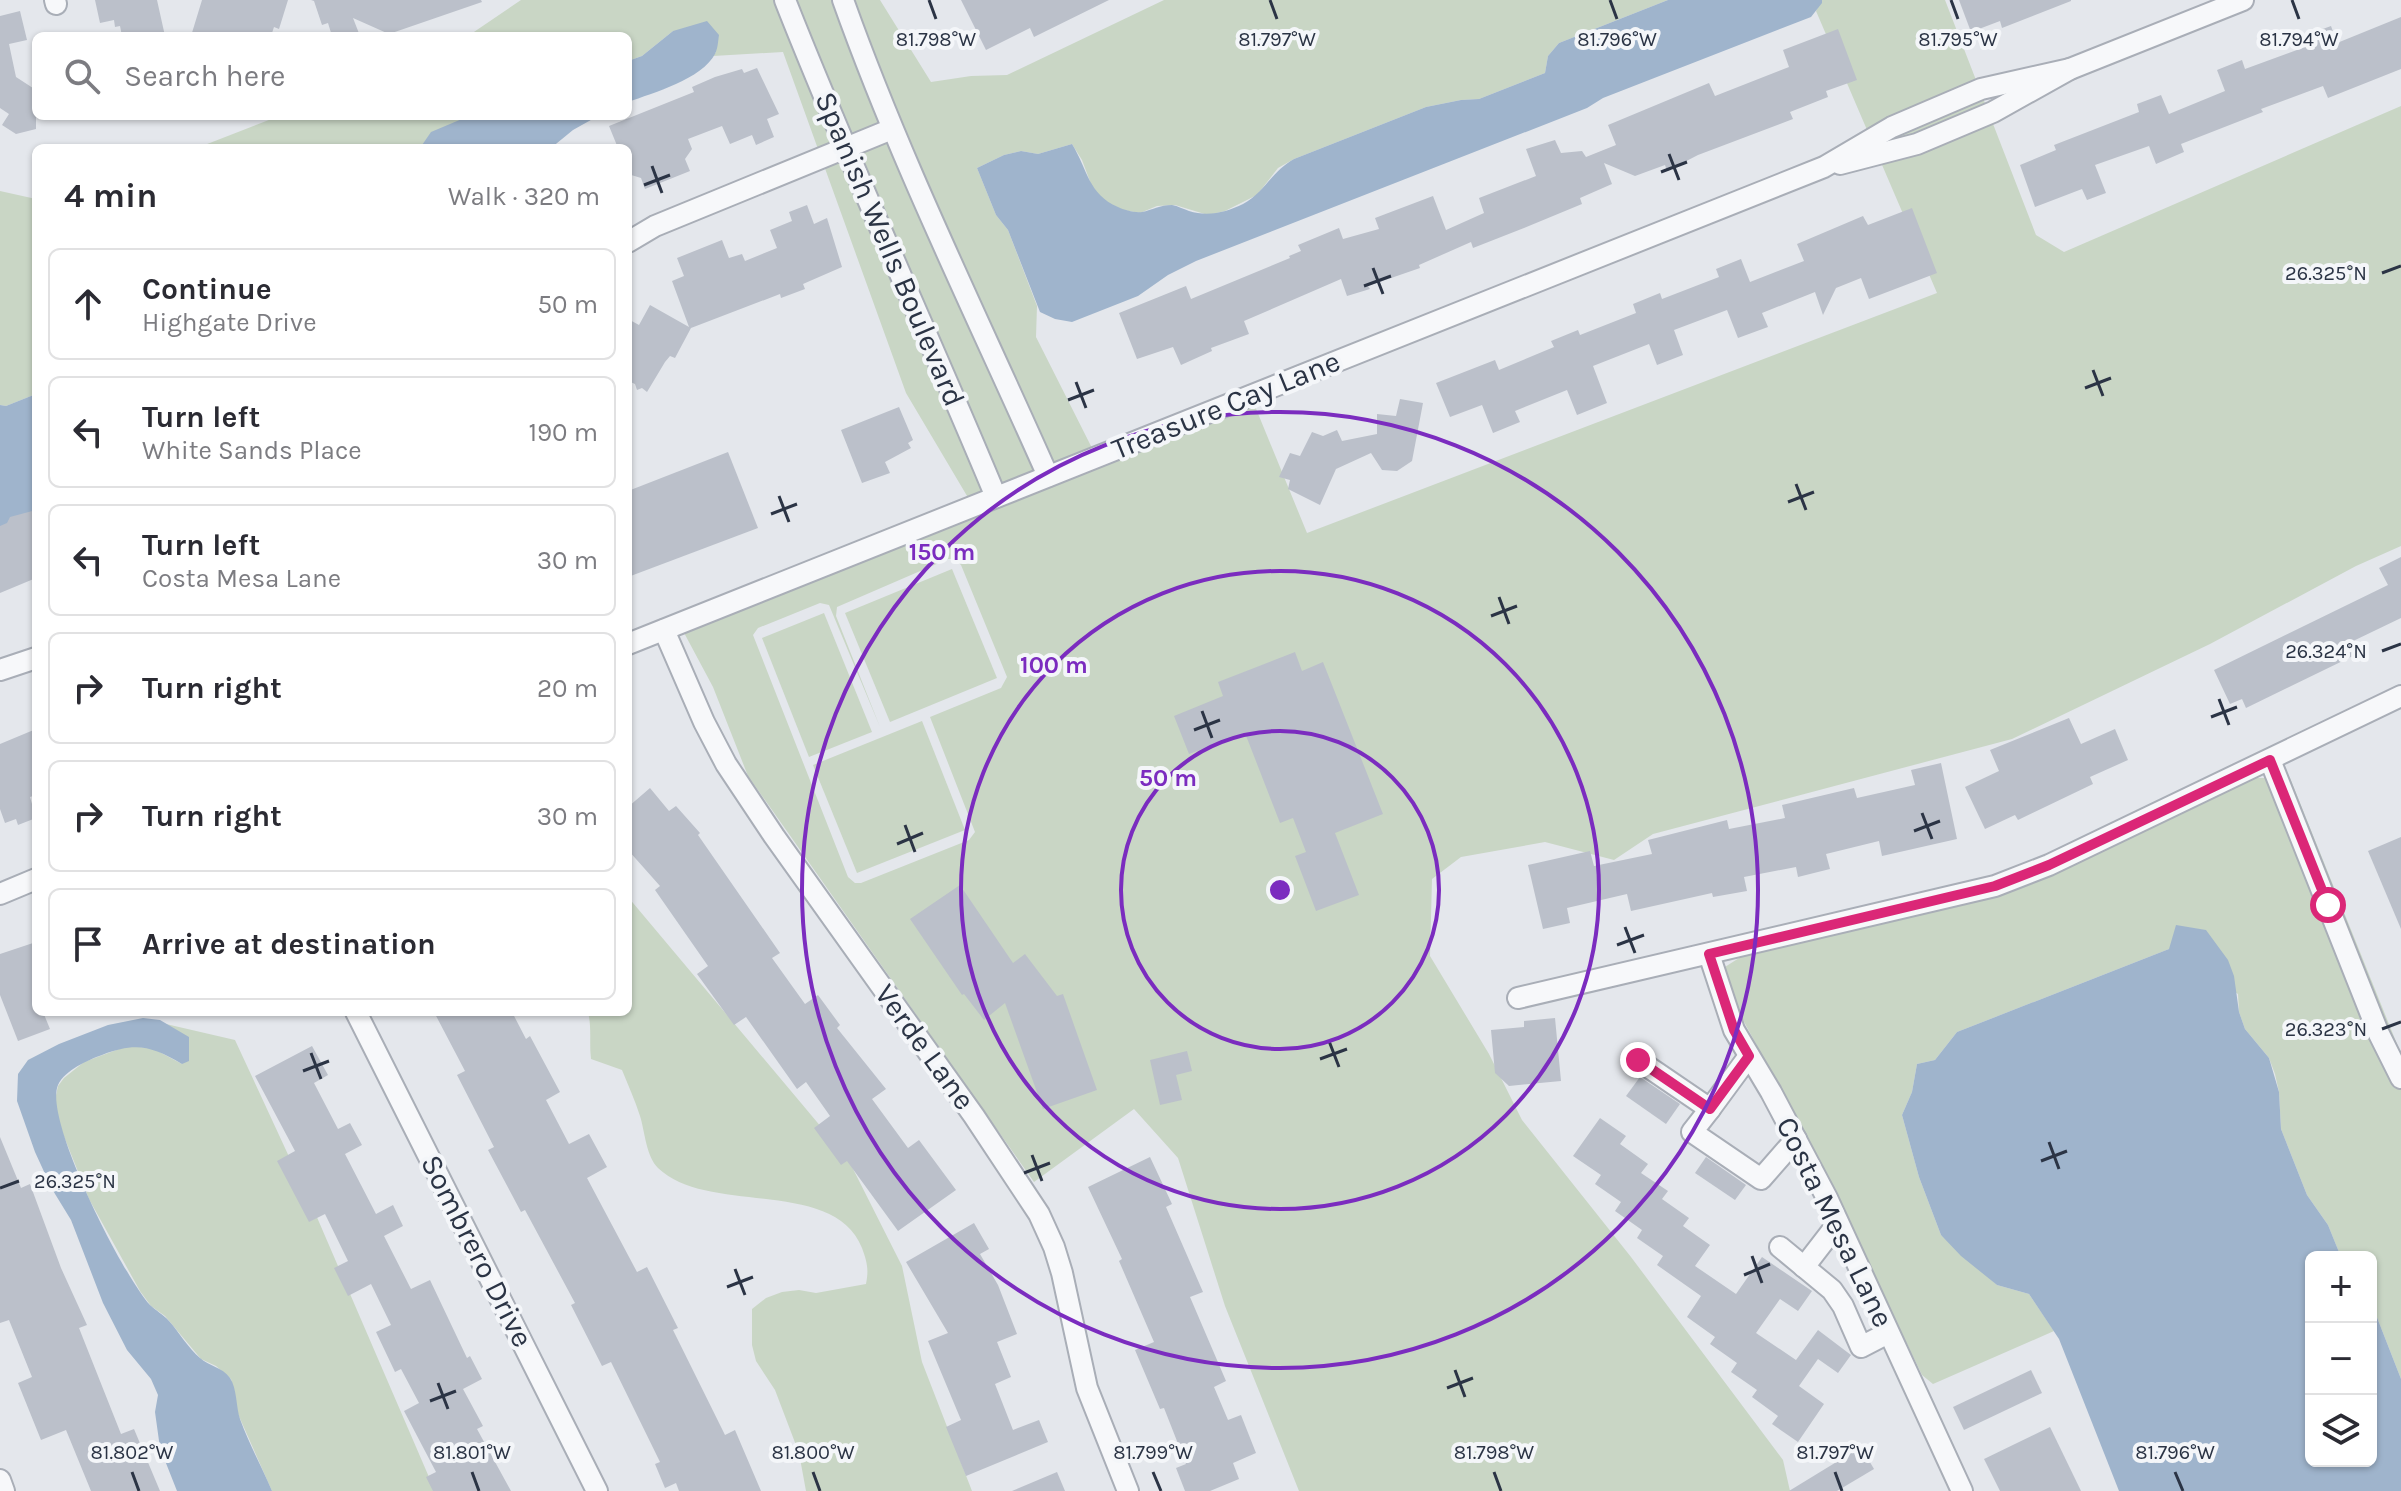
<!DOCTYPE html>
<html lang="en">
<head>
<meta charset="utf-8">
<style>
	:root { --surface:#fff; --page:#f7f7f7; --text:#2b2b33; --muted:#7c7c81; --line:#e1e1e2 }
	body { margin:0; font-family:Karla,sans-serif; background:var(--page); color:var(--text) }
	.controls { position:absolute; right:24px; bottom:24px; display:grid; overflow:hidden; border-radius:12px; box-shadow:0 2px 6px #0004 }
	.controls button { width:72px; height:72px; display:grid; place-items:center; padding:0; border:0; border-bottom:2px solid var(--line); background:var(--surface); color:var(--text); font:40px sans-serif }
	.stop { position:absolute; width:24px; height:24px; margin:-18px; border:6px solid #db2777; border-radius:50%; background:#fff }
	.stop.end { background:#db2777; border-color:#fff; box-shadow:0 2px 8px #0008 }
	.list { margin:0; padding:0; list-style:none }
	h2 { display:flex; justify-content:space-between; align-items:center; height:104px; margin:0; padding:0 32px; font-size:34px }
	h2 small { font-size:26px; font-weight:400; color:var(--muted) }
	.list li { display:grid; grid-template-columns:52px 1fr auto; gap:24px; align-items:center; box-sizing:border-box; height:112px; margin:0 16px 16px; padding:0 16px; border:2px solid var(--line); border-radius:12px }
	.list b { display:block; font-size:30px; white-space:nowrap }
	.list p { margin:0; font-size:26px; white-space:nowrap; color:var(--muted) }
	.list em { font-size:26px; font-style:normal; color:var(--muted) }
	.icon { flex:none; width:44px; height:44px; fill:none; stroke:currentColor; stroke-width:2; stroke-linecap:round; stroke-linejoin:round }
	.map { position:relative; flex:none; width:2401px; height:1491px; overflow:hidden }
	.search { position:absolute; background:var(--surface); box-shadow:0 2px 6px #0004; left:32px; top:32px; width:600px; height:88px; display:flex; align-items:center; gap:20px; box-sizing:border-box; padding:0 28px; border-radius:12px; color:var(--muted); font-size:30px }
	.panel { position:absolute; background:var(--surface); box-shadow:0 2px 6px #0004; left:32px; top:144px; width:600px; height:872px; border-radius:12px }
	.map>svg:first-child { display:block }
</style>
</head>
<body>
<div class="map">
<svg width="2401" height="1491" viewBox="0 0 2401 1491">
	<rect width="100%" height="100%" fill="#e4e7ec"/>
	<g fill="#c9d6c5" fill-rule="evenodd">
		<path d="M521 0H880L931 82 971 76 1007 75 1164 0H1668L1559 43 1548 56 1545 73 1479 99 1461 100 1426 107 1294 159 1278 168 1257 195 1225 211 1208 215 1175 205 1157 206 1140 213 1123 210 1108 203 1094 192 1082 160 1072 144 1038 154 1021 151 1004 155 977 168 996 215 1008 230 1037 306 1036 337 1095 454 1250 394 1307 533 1937 293 1816 11 1822 0H1945L2036 235 2064 252 2401 106V546L2356 566 2210 644 2012 739 1653 834 1614 860 1545 842 1461 857 1432 879 1430 956 1489 1054 1522 1120 1631 1257 1783 1460 1790 1491H1299L1225 1306 1178 1158 1134 1109 1034 1182 748 776 713 687 682 629 973 506 906 393 783 52 713 56 716 52 673 31 642 56 628 61V36H468ZM948 559H954L961 565 1007 677 1001 688 930 717 975 832 969 840 861 883H855L848 877 753 635 758 628 820 603 829 605 880 727 836 616 837 607Z"/>
		<polygon points="279,116 469,116 420,148 197,148"/>
		<polygon points="0,191 36,199 36,394 6,406 0,405"/>
		<polygon points="952,569 997,678 890,722 845,613"/>
		<polygon points="824,613 872,732 809,757 762,638"/>
		<polygon points="922,721 965,830 857,873 813,765"/>
		<polygon points="2248,778 2290,778 2401,1054 2401,1379 2371,1302 2371,1257 2341,1257 2328,1225 2307,1195 2281,1129 2279,1092 2275,1074 2269,1058 2245,1029 2239,1012 2238,994 2169,949 1957,1032 1935,1060 1917,1064 1912,1092 1902,1115 1919,1177 1941,1235 1997,1285 2029,1294 2054,1331 1933,1384 1922,1375 1814,1151 1717,972 1747,953 1922,905"/>
		<path d="M628 897 848 1159 902 1266 922 1362 972 1491H806L799 1453 775 1390 756 1361 752 1345V1309L766 1298 782 1292 799 1290 816 1293 866 1284C869 1269 867 1262 862 1248 834 1177 708 1216 658 1168 646 1156 645 1132 640 1116 635 1100 628 1085 622 1070L591 1059C589 1043 592 1028 588 1012H628Z"/>
		<polygon points="166,1024 235,1040 316,1215 435,1491 272,1491 238,1414 231,1379 216,1366 201,1359 165,1316 151,1306 140,1291 89,1199 57,1119 55,1100 58,1086 64,1078 84,1062 127,1046 152,1048 182,1064 189,1038"/>
	</g>
	<g fill="#9fb4cc">
		<path d="M1668 0H1822V3L1811 17 1603 98 1587 108 1196 261 1168 275 1138 296 1072 322 1055 319 1040 312 1008 230 996 215 977 168 1004 155 1021 151 1038 154 1072 144C1088 170 1088 194 1118 207 1124 210 1135 213 1142 212 1152 210 1160 205 1172 205 1178 206 1183 209 1189 211 1208 217 1227 212 1243 204 1265 192 1271 172 1294 159L1426 107 1461 100 1479 99 1545 73 1548 56 1559 43Z"/>
		<path d="M707 21 719 35C718 41 718 48 715 54 702 79 653 93 628 102V61L642 56 673 31Z"/>
		<polygon points="469,116 598,116 573,130 551,148 420,148 431,132"/>
		<polygon points="36,394 36,523 0,538 0,405 6,406"/>
		<polygon points="2176,925 2206,930 2228,960 2234,976 2239,1012 2245,1029 2269,1058 2279,1092 2281,1129 2307,1195 2328,1225 2341,1257 2311,1257 2311,1461 2371,1461 2371,1302 2401,1379 2401,1491 2119,1491 2059,1339 2029,1294 1997,1285 1961,1256 1941,1235 1919,1177 1902,1115 1912,1092 1917,1064 1935,1060 1957,1032 2169,949"/>
		<path d="M143 1018 160 1020 189 1037V1061L182 1064C151 1046 136 1042 102 1055 88 1060 65 1070 58 1085 43 1119 124 1277 150 1305 156 1311 163 1314 169 1321 179 1332 188 1348 200 1358 209 1366 222 1367 230 1378 237 1388 236 1407 240 1419 249 1444 262 1467 272 1491H177L160 1448 155 1412 158 1395 151 1379 127 1350 103 1303 71 1220 52 1189 35 1152 17 1101 18 1074 28 1060 59 1044 108 1025Z"/>
	</g>
	<g fill="#bbc0ca">
		<polygon points="95,0 157,0 165,36 122,36 120,26 115,27 114,20 100,23"/>
		<polygon points="202,0 288,0 279,29 274,27 271,36 191,36"/>
		<polygon points="311,0 481,0 482,2 389,34 353,18 360,36 332,36 328,23 322,25 314,1"/>
		<polygon points="961,0 1109,0 1034,37 1030,28 986,50"/>
		<polygon points="1959,0 2071,0 2071,1 2002,28 2000,21 1971,32"/>
		<polygon points="20,11 27,40 9,44 16,77 36,90 36,129 16,134 2,125 9,114 0,108 0,16"/>
		<polygon points="2401,17 2401,69 2328,98 2323,86 2261,109 2263,112 2181,144 2184,152 2156,164 2149,146 2095,165 2106,193 2087,200 2082,189 2035,207 2020,165 2056,150 2054,145 2139,112 2137,104 2161,95 2169,114 2225,91 2217,70 2242,60 2245,69 2305,47 2301,37 2331,26 2337,43"/>
		<polygon points="1838,29 1857,80 1826,91 1828,97 1790,112 1793,119 1698,155 1667,171 1665,165 1635,176 1604,163 1612,184 1580,198 1582,204 1524,228 1473,248 1471,242 1419,265 1420,268 1368,286 1370,289 1347,296 1341,279 1244,321 1249,334 1211,348 1212,351 1181,365 1173,347 1137,359 1119,313 1186,286 1191,299 1290,258 1289,256 1301,251 1298,245 1339,228 1343,239 1379,229 1375,218 1433,196 1446,230 1484,213 1479,198 1536,176 1526,149 1555,140 1561,153 1582,151 1586,157 1616,145 1608,125 1709,83 1715,96 1789,67 1783,50"/>
		<polygon points="757,68 779,114 767,119 774,137 756,145 752,135 730,144 722,126 688,139 692,149 685,159 690,171 645,189 641,178 628,174 628,148 618,148 609,126 694,92 692,87 715,77 742,69 744,73"/>
		<polygon points="807,205 814,224 827,218 842,267 803,284 805,289 781,298 780,294 691,328 675,358 670,356 665,362 647,392 642,388 637,390 635,384 628,381 628,319 639,325 650,305 689,327 672,281 684,276 677,258 722,240 729,258 742,254 745,261 777,248 770,230 792,221 789,212"/>
		<polygon points="1912,208 1937,273 1869,299 1861,278 1836,288 1823,315 1815,292 1762,313 1768,327 1738,338 1727,310 1674,330 1683,355 1657,365 1649,344 1593,366 1607,403 1577,415 1567,390 1515,411 1520,422 1493,433 1482,405 1450,417 1436,383 1495,360 1499,370 1554,347 1551,341 1578,330 1580,335 1636,313 1633,304 1660,293 1662,299 1719,277 1716,269 1741,259 1750,282 1804,261 1797,244 1863,216 1868,225"/>
		<polygon points="1400,399 1423,403 1412,461 1397,471 1382,470 1371,453 1336,469 1320,505 1288,489 1290,480 1279,477 1290,453 1300,456 1312,432 1323,436 1337,430 1342,441 1377,434 1377,414 1396,416"/>
		<polygon points="899,407 913,440 908,443 911,448 885,462 890,473 862,483 841,430"/>
		<polygon points="728,452 758,528 628,577 628,491"/>
		<polygon points="36,510 36,578 0,593 0,526 7,523 10,517"/>
		<polygon points="2401,557 2401,618 2349,643 2355,655 2246,708 2242,699 2230,704 2214,670 2388,585 2379,568"/>
		<polygon points="1295,652 1302,671 1323,662 1383,814 1335,833 1359,895 1316,911 1295,856 1306,852 1293,818 1280,823 1245,733 1189,754 1174,716 1223,696 1218,682"/>
		<polygon points="2069,718 2081,744 2115,729 2128,760 2090,777 2093,784 2018,820 2015,815 1985,829 1965,787 1999,771 1990,750"/>
		<polygon points="36,729 36,795 30,797 36,818 18,825 16,819 5,823 0,809 0,744"/>
		<polygon points="1941,763 1957,839 1882,856 1879,841 1826,854 1830,869 1798,877 1796,867 1744,877 1747,891 1713,897 1712,893 1631,911 1627,894 1567,908 1570,923 1543,929 1528,865 1590,851 1594,866 1652,854 1648,840 1727,820 1729,829 1785,818 1782,805 1854,788 1857,798 1915,785 1911,770"/>
		<polygon points="650,788 669,811 676,806 700,833 698,835 780,953 772,958 805,1004 818,995 840,1025 837,1028 886,1089 872,1099 908,1148 919,1140 956,1190 898,1231 847,1161 841,1165 814,1128 830,1116 806,1082 797,1089 746,1017 734,1025 697,974 708,966 655,890 660,886 628,850 628,807"/>
		<polygon points="2401,837 2401,929 2368,851"/>
		<polygon points="960,885 1013,963 1025,954 1057,996 1063,994 1097,1090 1043,1109 1005,1003 984,1020 964,994 962,995 910,919"/>
		<polygon points="36,942 36,1012 43,1012 50,1029 18,1041 0,995 0,954"/>
		<polygon points="434,1012 512,1012 526,1039 530,1036 560,1092 546,1100 569,1144 589,1134 607,1167 587,1178 637,1272 647,1267 678,1328 673,1330 725,1435 735,1430 761,1491 679,1491 676,1483 665,1488 655,1464 660,1462 611,1362 602,1366 571,1305 575,1303 525,1210 521,1212 488,1150 494,1147 457,1075 465,1071"/>
		<polygon points="1555,1018 1561,1081 1509,1086 1495,1073 1491,1030 1524,1027 1524,1021"/>
		<polygon points="312,1046 328,1075 314,1083 338,1129 350,1123 362,1145 345,1154 376,1214 393,1205 403,1226 384,1236 411,1289 430,1280 467,1358 470,1356 482,1379 463,1389 483,1426 477,1429 511,1491 433,1491 426,1477 436,1472 404,1411 419,1403 401,1369 395,1372 376,1332 391,1325 371,1284 348,1296 334,1268 348,1261 325,1214 309,1222 277,1161 295,1151 255,1076"/>
		<polygon points="1187,1051 1192,1071 1176,1075 1182,1100 1160,1105 1150,1060"/>
		<polygon points="1640,1077 1680,1104 1666,1124 1626,1096"/>
		<polygon points="1600,1118 1626,1136 1620,1144 1648,1164 1641,1173 1668,1191 1662,1199 1689,1218 1683,1226 1710,1245 1695,1266 1736,1294 1762,1257 1812,1291 1798,1311 1780,1299 1756,1333 1796,1360 1818,1330 1851,1355 1838,1373 1818,1359 1799,1386 1824,1404 1798,1442 1772,1424 1778,1416 1752,1397 1757,1390 1731,1372 1737,1363 1710,1344 1715,1337 1687,1317 1701,1296 1657,1265 1663,1256 1637,1238 1642,1230 1615,1211 1621,1202 1595,1184 1601,1175 1573,1156"/>
		<polygon points="0,1137 21,1188 30,1184 61,1268 87,1325 79,1328 121,1434 134,1429 160,1491 91,1491 66,1430 41,1440 18,1383 32,1377 9,1320 0,1323"/>
		<polygon points="1150,1157 1172,1204 1166,1207 1203,1292 1190,1297 1226,1381 1214,1387 1228,1420 1241,1415 1256,1453 1233,1463 1239,1479 1210,1491 1185,1491 1176,1468 1186,1464 1164,1408 1160,1409 1135,1350 1154,1342 1119,1261 1122,1259 1088,1187"/>
		<polygon points="1706,1157 1746,1185 1735,1200 1695,1173"/>
		<polygon points="974,1223 989,1249 980,1254 998,1285 1017,1334 997,1342 1011,1377 995,1384 1013,1430 1039,1420 1048,1442 966,1476 946,1427 961,1420 928,1341 948,1333 906,1262"/>
		<polygon points="2031,1370 2042,1393 1964,1430 1953,1407"/>
		<polygon points="2050,1427 2081,1491 2000,1491 1984,1459"/>
		<polygon points="1861,1447 1874,1469 1837,1491 1789,1491"/>
		<polygon points="1057,1472 1065,1491 1012,1491"/>
	</g>
	<g fill="none" stroke-linecap="round" stroke-linejoin="round">
		<defs>
			<g id="minor">
				<polyline points="55,0 56,4"/>
				<path d="M785 0C851 168 927 331 996 497"/>
				<path d="M843 0C901 163 978 318 1048 476"/>
				<polyline points="1840,164 1917,144 1993,112 2070,69 2243,0"/>
				<polyline points="628,242 655,226 892,129"/>
				<polyline points="664,630 704,722 726,764 774,836 974,1116 1039,1214 1054,1247 1062,1273 1087,1388 1128,1491"/>
				<polyline points="628,644 1824,167 1892,127 1981,89 2070,69"/>
				<polyline points="0,670 36,658"/>
				<polyline points="2270,760 2378,1032 2401,1078"/>
				<polyline points="0,894 36,879"/>
				<polyline points="1709,954 1734,1030 1771,1092 1827,1198 1962,1491"/>
				<polyline points="1518,998 1995,886 2049,865 2401,696"/>
				<polyline points="356,1012 597,1491"/>
				<polyline points="1638,1060 1710,1109 1692,1132 1761,1179 1796,1139"/>
				<polyline points="1710,1109 1749,1056"/>
				<polyline points="1780,1247 1832,1290 1843,1306 1861,1347 1888,1333"/>
				<polyline points="1804,1267 1838,1223"/>
				<polyline points="0,1480 4,1491"/>
			</g>
		</defs>
		<use href="#minor" stroke="#a9aeb7" stroke-width="24"/>
		<use href="#minor" stroke="#f7f8fa" stroke-width="20"/>
	</g>
	<g fill="none" stroke-linecap="round" stroke-linejoin="round">
		<polyline stroke="#db2777" stroke-width="10" points="1638,1060 1710,1109 1749,1056 1734,1030 1709,954 1995,886 2049,865 2270,760 2328,905"/>
	</g>
	<path fill="none" stroke="#2b3445" stroke-width="3" d="M929 0 936 19M1270 0 1277 19M1610 0 1617 19M1951 0 1958 19M2292 0 2299 19M1669 154 1679 180M652 166 662 193M1661 172 1687 162M644 185 670 175M1373 268 1383 294M2382 273 2401 266M1364 286 1391 276M2093 370 2103 396M1076 382 1086 408M2085 388 2111 378M1068 400 1094 390M1796 484 1806 510M779 496 789 522M1788 502 1814 492M771 514 797 504M1499 597 1509 624M1491 616 1517 606M2382 651 2401 644M2219 699 2229 725M1202 711 1212 738M2211 717 2237 707M1194 730 1220 720M1922 813 1932 839M905 825 915 852M1914 831 1940 821M897 844 923 833M1625 927 1635 953M1617 945 1644 935M2382 1029 2401 1022M1329 1041 1339 1067M311 1053 321 1079M1320 1059 1347 1049M303 1071 329 1061M2049 1142 2059 1169M1032 1155 1042 1181M2041 1161 2067 1151M1024 1173 1050 1163M0 1188 19 1181M1752 1256 1762 1283M735 1269 745 1295M1744 1275 1770 1264M727 1287 753 1277M1455 1370 1465 1397M438 1383 448 1409M1447 1388 1473 1378M430 1401 456 1391M132 1472 139 1491M472 1472 479 1491M813 1472 820 1491M1153 1472 1161 1491M1494 1472 1501 1491M1835 1472 1842 1491M2175 1472 2183 1491"/>
	<g fill="none" stroke="#7b2cbf" stroke-width="4">
		<circle cx="1280" cy="890" r="159"/>
		<circle cx="1280" cy="890" r="319"/>
		<circle cx="1280" cy="890" r="478"/>
	</g>
	<g text-anchor="middle" dominant-baseline="central" stroke-width="8" stroke-linejoin="round" paint-order="stroke">
		<g font-size="30" fill="#2b3445" stroke="#f4f6f9">
			<text transform="translate(890 249) rotate(67)">Spanish Wells Boulevard</text>
			<text transform="translate(1226 405) rotate(-22)">Treasure Cay Lane</text>
			<text transform="translate(925 1047) rotate(54)">Verde Lane</text>
			<text transform="translate(1835 1222) rotate(64)">Costa Mesa Lane</text>
			<text transform="translate(477 1251) rotate(63)">Sombrero Drive</text>
		</g>
	</g>
	<g font-size="20" text-anchor="middle" fill="#2b3445" stroke="#f4f6f9" stroke-width="8" stroke-linejoin="round" paint-order="stroke">
		<text x="936" y="46">81.798°W</text>
		<text x="1277" y="46">81.797°W</text>
		<text x="1617" y="46">81.796°W</text>
		<text x="1958" y="46">81.795°W</text>
		<text x="2299" y="46">81.794°W</text>
		<text x="2326" y="280">26.325°N</text>
		<text x="2326" y="658">26.324°N</text>
		<text x="2326" y="1036">26.323°N</text>
		<text x="75" y="1188">26.325°N</text>
		<text x="132" y="1459">81.802°W</text>
		<text x="472" y="1459">81.801°W</text>
		<text x="813" y="1459">81.800°W</text>
		<text x="1153" y="1459">81.799°W</text>
		<text x="1494" y="1459">81.798°W</text>
		<text x="1835" y="1459">81.797°W</text>
		<text x="2175" y="1459">81.796°W</text>
	</g>
	<circle cx="1280" cy="890" r="12" fill="#7b2cbf" stroke="#f4f6f9" stroke-width="4"/>
	<g font-size="24" text-anchor="middle" font-weight="bold" fill="#7b2cbf" stroke="#f4f6f9" stroke-width="8" stroke-linejoin="round" paint-order="stroke">
		<text x="942" y="560">150 m</text>
		<text x="1054" y="673">100 m</text>
		<text x="1168" y="786">50 m</text>
	</g>
</svg>
<div class="controls">
<button>+</button>
<button>−</button>
<button><svg class="icon" aria-label="layers" viewBox="0 0 24 24"><path d="M12 4l9 5-9 5-9-5zM3 14l9 5 9-5"/></svg></button>
</div>
<div class="stop" style="left:2328px;top:905px"></div>
<div class="stop end" style="left:1638px;top:1060px"></div>
<div class="search"><svg class="icon" aria-label="search" viewBox="0 0 24 24"><circle cx="10" cy="10" r="6"/><path d="M15 15l6 6"/></svg>Search here</div>
<section class="panel">
<h2>4 min<small>Walk · 320 m</small></h2>
<ul class="list">
<li><svg class="icon" aria-label="ahead" viewBox="0 0 24 24"><path d="M12 20V5M6 11l6-6 6 6"/></svg><div><b>Continue</b><p>Highgate Drive</p></div><em>50 m</em></li>
<li><svg class="icon" aria-label="left" viewBox="0 0 24 24"><path d="M17 20v-9H6M10 6l-5 5 5 5"/></svg><div><b>Turn left</b><p>White Sands Place</p></div><em>190 m</em></li>
<li><svg class="icon" aria-label="left" viewBox="0 0 24 24"><path d="M17 20v-9H6M10 6l-5 5 5 5"/></svg><div><b>Turn left</b><p>Costa Mesa Lane</p></div><em>30 m</em></li>
<li><svg class="icon" aria-label="right" viewBox="0 0 24 24"><path d="M7 20v-9h11M14 6l5 5-5 5"/></svg><div><b>Turn right</b></div><em>20 m</em></li>
<li><svg class="icon" aria-label="right" viewBox="0 0 24 24"><path d="M7 20v-9h11M14 6l5 5-5 5"/></svg><div><b>Turn right</b></div><em>30 m</em></li>
<li><svg class="icon" aria-label="arrive" viewBox="0 0 24 24"><path d="M6 21V4h12l-3 4 3 4H6"/></svg><div><b>Arrive at destination</b></div></li>
</ul>
</section>
</div>
</body>
</html>
